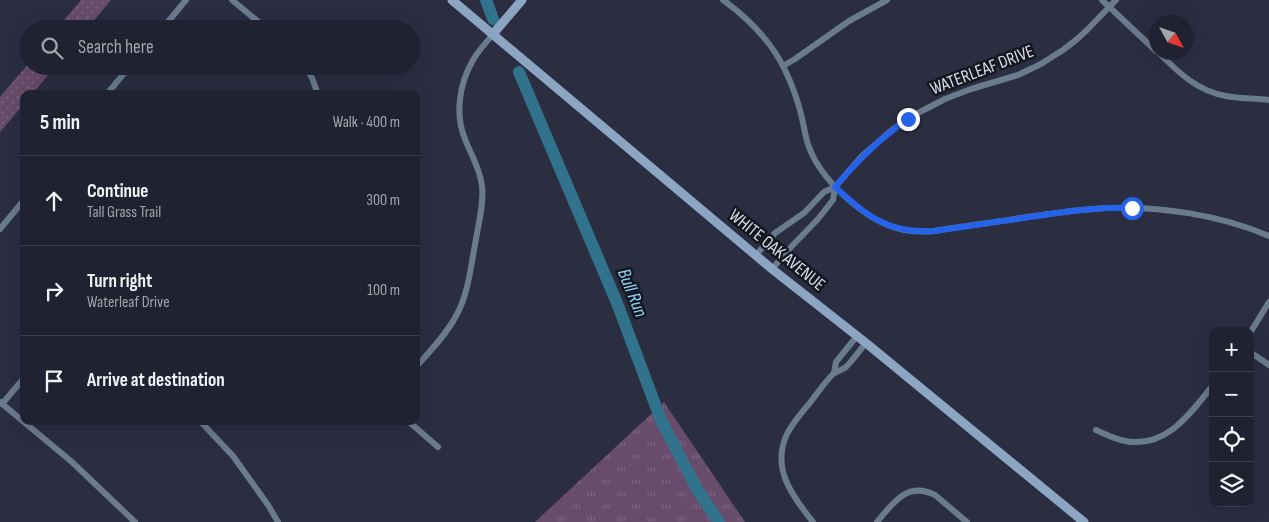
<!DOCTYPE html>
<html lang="en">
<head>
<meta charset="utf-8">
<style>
	:root { --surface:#202231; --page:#282a39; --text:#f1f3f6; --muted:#a2a4ab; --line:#3d3f4d }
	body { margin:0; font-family:"Sofia Sans Condensed",sans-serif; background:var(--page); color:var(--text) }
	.controls { position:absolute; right:15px; bottom:15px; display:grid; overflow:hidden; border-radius:10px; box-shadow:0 5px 20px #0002 }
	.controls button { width:45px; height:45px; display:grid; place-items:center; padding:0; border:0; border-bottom:1px solid var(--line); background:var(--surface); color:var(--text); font:25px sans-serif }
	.compass { position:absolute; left:1149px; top:15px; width:45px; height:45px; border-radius:50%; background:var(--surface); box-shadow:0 5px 20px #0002; rotate:130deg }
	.stop { position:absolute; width:15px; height:15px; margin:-11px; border:4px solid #2563eb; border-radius:50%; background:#fff }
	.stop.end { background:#2563eb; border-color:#fff; box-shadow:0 1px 5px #0008 }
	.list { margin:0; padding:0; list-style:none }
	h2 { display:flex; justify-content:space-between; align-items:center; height:65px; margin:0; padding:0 20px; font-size:21px }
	h2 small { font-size:16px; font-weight:400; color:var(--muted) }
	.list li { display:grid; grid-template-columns:32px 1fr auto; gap:15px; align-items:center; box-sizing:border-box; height:90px; padding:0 20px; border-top:1px solid var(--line) }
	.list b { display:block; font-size:19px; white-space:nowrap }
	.list p { margin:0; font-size:16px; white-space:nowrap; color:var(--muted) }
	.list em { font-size:16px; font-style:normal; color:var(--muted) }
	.icon { flex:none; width:28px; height:28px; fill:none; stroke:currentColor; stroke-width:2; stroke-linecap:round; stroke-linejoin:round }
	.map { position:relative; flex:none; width:1269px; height:522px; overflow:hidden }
	.search { position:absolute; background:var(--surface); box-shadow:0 5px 20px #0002; left:20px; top:20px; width:400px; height:55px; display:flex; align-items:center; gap:12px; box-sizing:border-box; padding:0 18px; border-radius:28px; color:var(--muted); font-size:19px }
	.panel { position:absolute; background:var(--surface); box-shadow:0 5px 20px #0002; left:20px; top:90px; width:400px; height:335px; border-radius:10px }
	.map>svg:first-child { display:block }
</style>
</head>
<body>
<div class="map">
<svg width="1269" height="522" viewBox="0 0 1269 522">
	<defs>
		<pattern id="grass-tufts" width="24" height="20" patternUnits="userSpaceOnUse" patternTransform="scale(1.25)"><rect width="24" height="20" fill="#684c6b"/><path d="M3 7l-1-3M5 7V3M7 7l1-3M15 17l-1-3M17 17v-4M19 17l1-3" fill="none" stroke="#7d6580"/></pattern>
		<pattern id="park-dots" width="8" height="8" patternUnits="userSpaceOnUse" patternTransform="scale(1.25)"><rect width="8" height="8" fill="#684c6b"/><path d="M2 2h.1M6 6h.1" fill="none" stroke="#7d6580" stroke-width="1.8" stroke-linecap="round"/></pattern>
	</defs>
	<rect width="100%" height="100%" fill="#2b2e41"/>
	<polygon fill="url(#grass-tufts)" points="664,402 745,522 535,522"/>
	<g fill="url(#park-dots)">
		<polygon points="81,0 111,0 87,29 57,29"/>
		<polygon points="29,63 29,66 56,66 32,94 24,94 24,104 0,132 0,97"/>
	</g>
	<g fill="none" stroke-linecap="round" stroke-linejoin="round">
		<g stroke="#31728d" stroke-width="12">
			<polyline points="486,0 493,19"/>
			<polyline points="519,72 617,303 661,420 697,489 719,522"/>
		</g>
		<g stroke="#6a7b8e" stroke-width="6">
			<polyline points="232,0 267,29"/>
			<path d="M723 0C748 18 770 40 784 68 791 82 797 98 801 114 804 125 805 137 809 147 821 180 863 218 896 228 908 232 921 232 934 231 965 226 997 222 1028 217 1055 213 1081 209 1108 208 1161 206 1220 215 1269 236"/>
			<polyline points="1102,0 1156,51"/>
			<polyline points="162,29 186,0"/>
			<path d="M1158 52C1178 72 1197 91 1226 96 1240 99 1255 98 1269 100"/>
			<polyline points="305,66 312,78 318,94"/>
			<polyline points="783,66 795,59 849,21 887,0"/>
			<polyline points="107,94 130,66"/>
			<polyline points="0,229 24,200"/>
			<polyline points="756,255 775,233 804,213 824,192 835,187 862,156 893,129 918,113 945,99 971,89 1018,75 1041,64 1063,50 1076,40 1087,30 1116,0"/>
			<polyline points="772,269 792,246 818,219 833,200 835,187"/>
			<polyline points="1250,333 1269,302"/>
			<polyline points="1250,352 1269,365"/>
			<path d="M416 367C430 351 446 335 456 316 469 293 471 264 476 239 479 221 484 203 482 186 480 168 471 155 465 139 455 115 459 85 472 62 477 52 486 43 493 34"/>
			<polyline points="834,373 836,362 857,336"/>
			<polyline points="0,402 72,462 135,522"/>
			<polyline points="2,404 24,378"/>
			<polyline points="200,421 233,456 268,505 278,522"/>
			<polyline points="408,421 438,447"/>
			<path d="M1096 430C1105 434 1115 439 1125 441 1166 449 1191 413 1213 385"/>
			<path d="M813 522C792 496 770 467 788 432 794 422 801 413 809 404 817 394 824 383 833 374 837 371 842 370 846 367 853 360 859 351 866 343"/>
			<path d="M877 522C893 503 907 481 935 495L967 522"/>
		</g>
		<g stroke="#8ba5c3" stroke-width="9">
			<polyline points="452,0 772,269 866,343 1084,522"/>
			<polyline points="493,34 522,0"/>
		</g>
	</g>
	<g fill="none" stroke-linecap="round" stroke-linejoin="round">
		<path stroke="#2563eb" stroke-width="6" d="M908 119C880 138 857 161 835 187 867 216 888 234 934 231L1071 211 1106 208H1132"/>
	</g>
	<g text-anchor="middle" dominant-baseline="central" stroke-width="5" stroke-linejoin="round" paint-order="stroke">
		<g font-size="18" fill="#daddea" stroke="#151720">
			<text transform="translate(982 70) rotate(-21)">WATERLEAF DRIVE</text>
			<text transform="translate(777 250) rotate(39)">WHITE OAK AVENUE</text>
		</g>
		<g font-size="19" font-style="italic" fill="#8cd5f6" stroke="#151720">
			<text transform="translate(632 293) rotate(68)">Bull Run</text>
		</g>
	</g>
</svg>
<div class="controls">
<button>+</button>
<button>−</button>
<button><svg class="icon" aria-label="locate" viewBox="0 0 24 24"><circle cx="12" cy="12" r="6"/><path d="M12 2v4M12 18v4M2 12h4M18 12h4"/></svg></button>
<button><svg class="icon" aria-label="layers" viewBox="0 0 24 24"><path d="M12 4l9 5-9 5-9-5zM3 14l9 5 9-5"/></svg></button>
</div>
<svg class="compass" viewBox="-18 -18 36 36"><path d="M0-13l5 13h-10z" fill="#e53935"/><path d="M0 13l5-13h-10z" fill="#a2a4ab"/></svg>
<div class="stop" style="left:1132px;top:208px"></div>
<div class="stop end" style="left:908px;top:119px"></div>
<div class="search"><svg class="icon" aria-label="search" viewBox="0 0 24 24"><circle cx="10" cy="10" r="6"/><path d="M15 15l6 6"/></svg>Search here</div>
<section class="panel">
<h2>5 min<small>Walk · 400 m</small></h2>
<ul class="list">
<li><svg class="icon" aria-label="ahead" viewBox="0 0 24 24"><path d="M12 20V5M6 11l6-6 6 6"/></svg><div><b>Continue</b><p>Tall Grass Trail</p></div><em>300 m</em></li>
<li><svg class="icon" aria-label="right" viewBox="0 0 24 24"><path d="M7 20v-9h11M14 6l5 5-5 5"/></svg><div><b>Turn right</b><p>Waterleaf Drive</p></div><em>100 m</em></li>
<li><svg class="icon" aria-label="arrive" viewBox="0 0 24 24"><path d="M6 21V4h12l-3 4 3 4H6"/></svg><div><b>Arrive at destination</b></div></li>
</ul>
</section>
</div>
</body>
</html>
